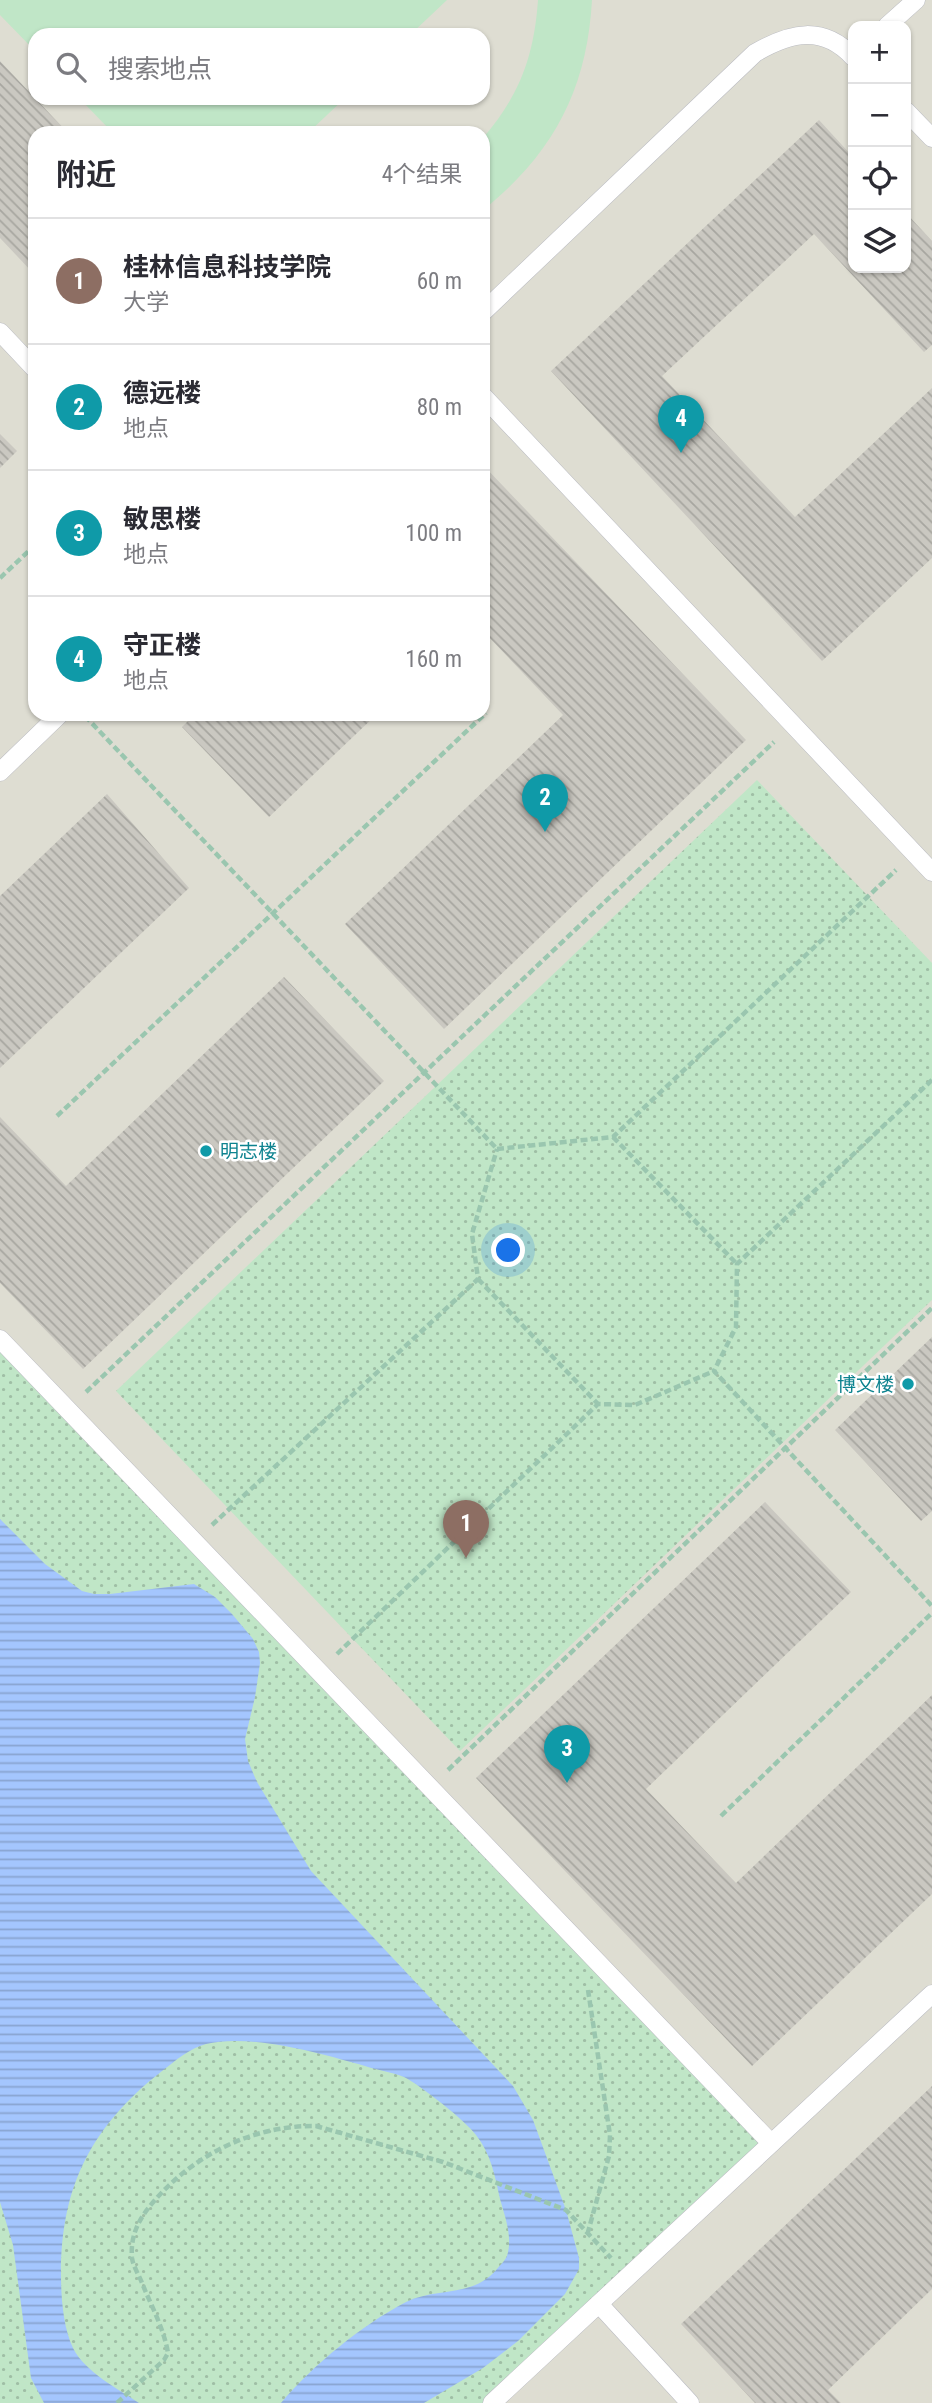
<!DOCTYPE html>
<html lang="zh">
<head>
<meta charset="utf-8">
<style>
	:root { --surface:#fff; --page:#f2f2f3; --text:#2b2b33; --muted:#7c7c81; --line:#e1e1e2; --accent:#ea580c }
	body { margin:0; font-family:"Roboto Condensed","Noto Sans SC",sans-serif; background:var(--page); color:var(--text) }
	.controls { position:absolute; right:21px; top:21px; display:grid; overflow:hidden; border-radius:14px; box-shadow:0 2px 5px #0004 }
	.controls button { width:63px; height:63px; display:grid; place-items:center; padding:0; border:0; border-bottom:2px solid var(--line); background:var(--surface); color:var(--text); font:35px sans-serif }
	.you { position:absolute; left:509px; top:1251px; width:24px; height:24px; margin:-18px; border:5px solid #fff; border-radius:50%; background:#1a73e8; box-shadow:0 0 0 10px #1a73e833 }
	.badge { display:grid; place-items:center; width:46px; height:46px; border-radius:50%; background:var(--accent); color:#fff; font-size:23px; font-weight:700 }
	.pin { position:absolute; translate:-50% -58px; filter:drop-shadow(0 2px 4px #0008) }
	.pin::after { content:''; position:absolute; top:37px; width:24px; height:21px; background:inherit; clip-path:polygon(0 0,100% 0,50% 100%) }
	.list { margin:0; padding:0; list-style:none }
	h2 { display:flex; justify-content:space-between; align-items:center; height:91px; margin:0; padding:0 28px; font-size:30px }
	h2 small { font-size:23px; font-weight:400; color:var(--muted) }
	.list li { display:grid; grid-template-columns:46px 1fr auto; gap:21px; align-items:center; box-sizing:border-box; height:126px; padding:0 28px; border-top:2px solid var(--line) }
	.list b { display:block; font-size:26px; white-space:nowrap }
	.list p { margin:0; font-size:23px; white-space:nowrap; color:var(--muted) }
	.list em { font-size:23px; font-style:normal; color:var(--muted) }
	.icon { flex:none; width:38px; height:38px; fill:none; stroke:currentColor; stroke-width:2; stroke-linecap:round; stroke-linejoin:round }
	.map { position:relative; flex:none; width:932px; height:2403px; overflow:hidden }
	.search { position:absolute; background:var(--surface); box-shadow:0 2px 5px #0004; left:28px; top:28px; width:462px; height:77px; display:flex; align-items:center; gap:18px; box-sizing:border-box; padding:0 24px; border-radius:21px; color:var(--muted); font-size:26px }
	.panel { position:absolute; background:var(--surface); box-shadow:0 2px 5px #0004; left:28px; top:126px; width:462px; height:595px; border-radius:21px }
	.map>svg:first-child { display:block }
</style>
</head>
<body>
<div class="map">
<svg width="932" height="2403" viewBox="0 0 932 2403">
	<defs>
		<pattern id="grass-dots" width="8" height="8" patternUnits="userSpaceOnUse" patternTransform="scale(1.75)"><rect width="8" height="8" fill="#c0e6c7"/><path d="M2 2h.1M6 6h.1" fill="none" stroke="#9fbea5" stroke-width="1.8" stroke-linecap="round"/></pattern>
		<pattern id="water-rules" width="6" height="5" patternUnits="userSpaceOnUse" patternTransform="scale(1.75)"><rect width="6" height="5" fill="#a4c6fe"/><path d="M0 2.5h6" fill="none" stroke="#89a4d1"/></pattern>
		<pattern id="building-back-hatch" width="6" height="6" patternUnits="userSpaceOnUse" patternTransform="scale(1.75)"><rect width="6" height="6" fill="#cac8c1"/><path d="M-1 5l2 2M0 0l6 6M5-1l2 2" fill="none" stroke="#a7a6a0"/></pattern>
	</defs>
	<rect width="100%" height="100%" fill="#eeeee4"/>
	<path fill="#deddd2" fill-rule="evenodd" d="M0 0H932V2403H0ZM853 26H906V268H853ZM35 35H483V98H35ZM35 133H483V714H35Z"/>
	<g fill="url(#grass-dots)">
		<polygon points="757,780 932,963 932,1300 460,1751 116,1391"/>
		<polygon points="0,1339 771,2143 492,2403 0,2403"/>
	</g>
	<g fill="#c0e6c7">
		<polygon points="0,0 447,0 410,35 35,35 35,51 0,15"/>
		<path d="M538 0H592C587 90 553 154 483 210V138C520 95 534 56 538 0Z"/>
		<polygon points="79,98 345,98 308,133 113,133"/>
	</g>
	<path fill="url(#water-rules)" d="M0 1519 45 1564 82 1591 94 1594H110L194 1584 215 1597 232 1614 253 1639 259 1652 260 1663 255 1697 245 1739 248 1761 257 1782 311 1871 513 2086 533 2120 566 2210 579 2258V2269L565 2294 518 2341 483 2368 424 2403H281C313 2365 362 2325 406 2302 436 2287 473 2298 497 2269 500 2265 505 2261 507 2256 513 2237 505 2217 500 2199 495 2176 491 2154 476 2135 466 2121 420 2085 404 2077 392 2072 377 2070 365 2066 322 2054 250 2033 206 2044 190 2048 175 2061 162 2071 92 2126 61 2185 61 2274 61 2297 63 2327 73 2348 85 2372 117 2388 139 2403H44L31 2378 13 2245 0 2202Z"/>
	<g fill="url(#building-back-hatch)">
		<polygon points="0,61 68,133 35,133 35,275 0,238"/>
		<polygon points="819,120 853,157 853,268 906,268 906,213 932,241 932,345 924,352 814,234 662,376 795,517 932,388 932,558 822,661 551,371"/>
		<polygon points="0,434 17,451 0,468"/>
		<polygon points="483,465 746,740 444,1029 345,924 563,715 483,631"/>
		<polygon points="195,714 377,714 269,817 182,727"/>
		<polygon points="107,794 189,888 0,1068 0,896"/>
		<polygon points="284,977 384,1081 83,1369 0,1283 0,1117 66,1186"/>
		<polygon points="932,1337 932,1511 921,1521 835,1430"/>
		<polygon points="765,1502 851,1592 646,1789 736,1883 932,1695 932,1894 752,2066 476,1778"/>
		<polygon points="932,2086 932,2289 828,2390 841,2403 755,2403 681,2324"/>
	</g>
	<g fill="none" stroke-linecap="round" stroke-linejoin="round">
		<defs>
			<g id="service">
				<polyline points="887,26 916,0"/>
				<polyline points="906,111 932,138"/>
				<path d="M483 312 755 53C791 32 823 25 853 57"/>
				<polyline points="0,332 35,369"/>
				<polyline points="483,396 932,872"/>
				<polyline points="0,772 60,714"/>
				<polyline points="0,1339 771,2143"/>
				<polyline points="599,2304 690,2403"/>
				<polyline points="492,2403 932,1994"/>
			</g>
		</defs>
		<use href="#service" stroke="#bbbcc2" stroke-width="19"/>
		<g stroke="#9ac6af" stroke-width="4.5" stroke-dasharray="7 3.5" stroke-linecap="butt">
			<polyline points="0,578 35,545"/>
			<polyline points="85,716 497,1149"/>
			<polyline points="932,1080 737,1264 736,1327 714,1371 932,1606"/>
			<polyline points="57,1116 486,713"/>
			<polyline points="613,1137 737,1264"/>
			<polyline points="497,1149 613,1137 896,870"/>
			<polyline points="478,1279 598,1404"/>
			<polyline points="86,1392 774,742"/>
			<polyline points="212,1525 478,1279 472,1234 497,1149"/>
			<polyline points="337,1654 598,1404 635,1405 714,1371"/>
			<polyline points="448,1770 932,1308"/>
			<polyline points="721,1816 932,1613"/>
			<polyline points="588,1990 610,2135 609,2156 588,2232"/>
			<path d="M117 2403 164 2360 168 2353C164 2329 151 2305 142 2283 139 2275 133 2266 132 2258 130 2234 140 2217 155 2200 195 2154 254 2125 316 2126L443 2162 566 2210 611 2258"/>
		</g>
		<use href="#service" stroke="#fff" stroke-width="18"/>
	</g>
	<g fill="#0f9aa8" stroke="#fff" stroke-width="2.5">
		<circle cx="206" cy="1151" r="7"/>
		<circle cx="908" cy="1384" r="7"/>
	</g>
	<g text-anchor="middle" dominant-baseline="central" stroke-width="5" stroke-linejoin="round" paint-order="stroke">
		<g font-size="19" fill="#0d838f" stroke="#fff" text-anchor="start">
			<text x="220" y="1151">明志楼</text>
			<text x="894" y="1384" text-anchor="end">博文楼</text>
		</g>
	</g>
</svg>
<div class="controls">
<button>+</button>
<button>−</button>
<button><svg class="icon" aria-label="locate" viewBox="0 0 24 24"><circle cx="12" cy="12" r="6"/><path d="M12 2v4M12 18v4M2 12h4M18 12h4"/></svg></button>
<button><svg class="icon" aria-label="layers" viewBox="0 0 24 24"><path d="M12 4l9 5-9 5-9-5zM3 14l9 5 9-5"/></svg></button>
</div>
<div class="you"></div>
<div class="pin badge" style="left:466px;top:1558px;background:#8d6e63">1</div>
<div class="pin badge" style="left:545px;top:832px;background:#0f9aa8">2</div>
<div class="pin badge" style="left:567px;top:1783px;background:#0f9aa8">3</div>
<div class="pin badge" style="left:681px;top:453px;background:#0f9aa8">4</div>
<div class="search"><svg class="icon" aria-label="search" viewBox="0 0 24 24"><circle cx="10" cy="10" r="6"/><path d="M15 15l6 6"/></svg>搜索地点</div>
<section class="panel">
<h2>附近<small>4个结果</small></h2>
<ul class="list">
<li><span class="badge" style="background:#8d6e63">1</span><div><b>桂林信息科技学院</b><p>大学</p></div><em>60 m</em></li>
<li><span class="badge" style="background:#0f9aa8">2</span><div><b>德远楼</b><p>地点</p></div><em>80 m</em></li>
<li><span class="badge" style="background:#0f9aa8">3</span><div><b>敏思楼</b><p>地点</p></div><em>100 m</em></li>
<li><span class="badge" style="background:#0f9aa8">4</span><div><b>守正楼</b><p>地点</p></div><em>160 m</em></li>
</ul>
</section>
</div>
</body>
</html>
